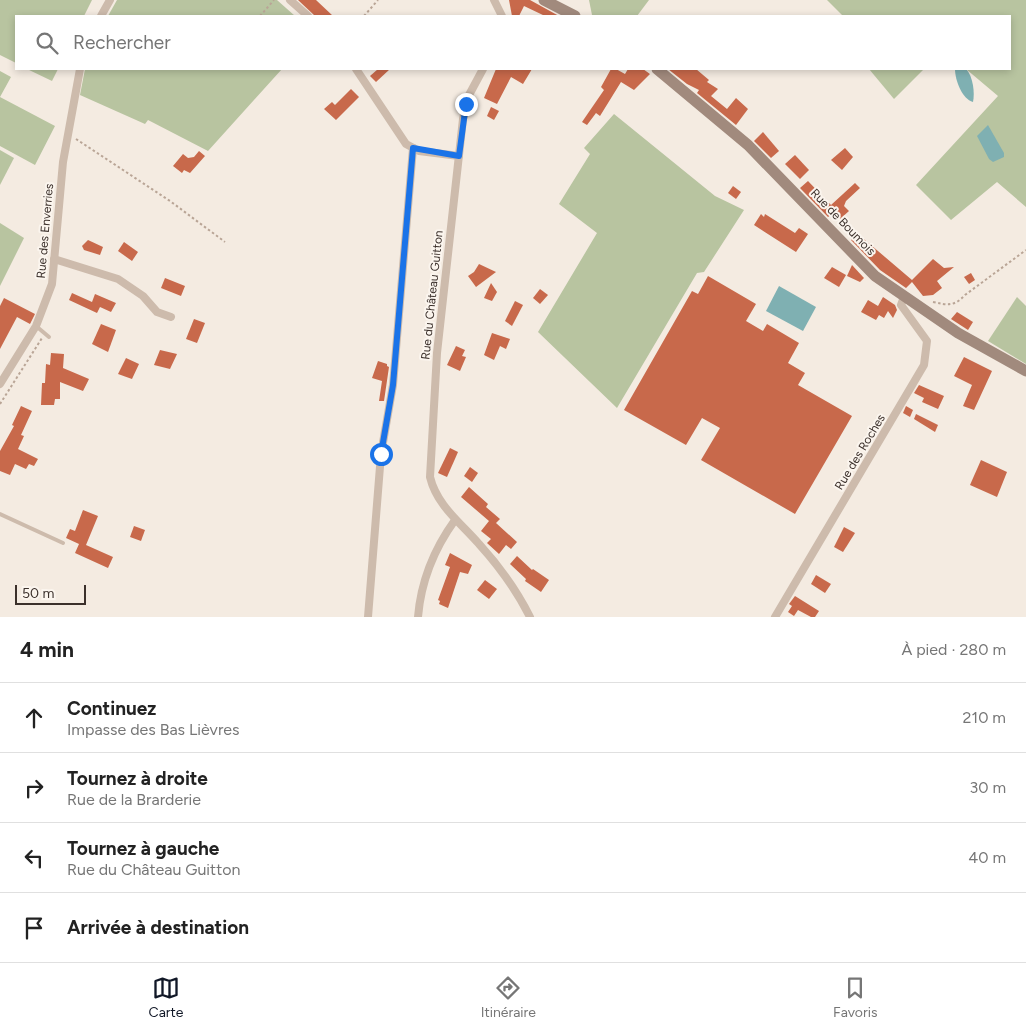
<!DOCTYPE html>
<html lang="fr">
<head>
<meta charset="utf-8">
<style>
	:root { --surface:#fff; --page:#f6f6f6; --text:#222; --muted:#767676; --line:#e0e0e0; --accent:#111827 }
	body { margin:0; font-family:Figtree,sans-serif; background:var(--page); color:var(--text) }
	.scale { position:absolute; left:15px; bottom:12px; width:71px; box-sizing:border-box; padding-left:5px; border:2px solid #3b302b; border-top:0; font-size:14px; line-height:18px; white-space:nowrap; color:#3b302b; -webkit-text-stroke:4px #fbf5ee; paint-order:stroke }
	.stop { position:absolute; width:15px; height:15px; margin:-11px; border:4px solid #1a73e8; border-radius:50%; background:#fff }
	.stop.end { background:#1a73e8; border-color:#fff; box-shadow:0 1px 5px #0008 }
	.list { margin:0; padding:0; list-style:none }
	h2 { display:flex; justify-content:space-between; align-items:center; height:65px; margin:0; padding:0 20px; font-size:21px }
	h2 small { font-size:16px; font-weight:400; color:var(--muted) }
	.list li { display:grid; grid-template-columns:32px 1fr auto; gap:15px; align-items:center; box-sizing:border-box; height:70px; padding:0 20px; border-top:1px solid var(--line) }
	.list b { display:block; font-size:19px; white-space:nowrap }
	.list p { margin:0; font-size:16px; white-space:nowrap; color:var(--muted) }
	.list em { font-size:16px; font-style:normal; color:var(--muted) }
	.icon { flex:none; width:28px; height:28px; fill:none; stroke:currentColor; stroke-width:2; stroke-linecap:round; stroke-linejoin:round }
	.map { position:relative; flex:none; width:1026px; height:617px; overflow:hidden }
	.search { position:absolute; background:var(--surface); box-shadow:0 2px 8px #0003; left:15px; right:15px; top:15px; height:55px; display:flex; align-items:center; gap:12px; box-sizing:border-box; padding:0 18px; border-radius:0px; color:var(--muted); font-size:19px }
	.sheet { height:345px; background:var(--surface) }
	nav { display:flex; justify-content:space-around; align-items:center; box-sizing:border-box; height:70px; border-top:1px solid var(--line); background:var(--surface); font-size:14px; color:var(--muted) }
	nav a { display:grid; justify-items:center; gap:2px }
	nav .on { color:var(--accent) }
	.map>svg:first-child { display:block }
</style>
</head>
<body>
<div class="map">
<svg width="1026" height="617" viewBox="0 0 1026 617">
	<rect width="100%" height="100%" fill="#f4ebe1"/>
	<g fill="#b8c4a0">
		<polygon points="0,0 92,0 84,16 16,16 16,63 0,55"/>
		<polygon points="117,0 277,0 295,16 108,16"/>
		<polygon points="589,0 649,0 637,16 595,16 592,15"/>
		<polygon points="827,0 1026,0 1026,207 997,182 951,220 916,185 998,96 966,69 1010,69 1010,16 843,16"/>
		<polygon points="27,69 58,69 52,81"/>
		<polygon points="85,69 282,69 208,151 148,120 145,124 80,95"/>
		<polygon points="869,69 924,69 894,99"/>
		<polygon points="0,71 11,77 0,97 55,126 35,165 0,146"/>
		<polygon points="614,114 715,196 744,210 704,272 697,273 617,408 538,332 597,233 559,204 590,154 584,148"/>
		<polygon points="0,150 14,158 0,185"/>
		<polygon points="0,223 24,238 0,286"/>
		<polygon points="1017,297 1026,306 1026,364 988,341"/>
	</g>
	<g fill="#7fb0b2">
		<path d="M955 69H966C973 76 975 93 973 102 962 99 955 80 955 69Z"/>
		<polygon points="988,125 1004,153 1004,157 993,162 989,159 977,136"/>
		<polygon points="779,286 816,307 803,331 766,311"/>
	</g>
	<g fill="#c8694b">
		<polygon points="298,0 316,0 333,16 315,16"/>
		<polygon points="509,0 530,0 559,16 545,16 524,6 519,16 512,16"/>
		<polygon points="378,69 390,69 376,82 370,76"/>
		<polygon points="496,69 532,69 523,84 511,77 497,104 484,98"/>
		<polygon points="611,69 616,69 625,74 628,69 643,69 650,74 634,90 621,82 600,116 596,113 587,125 582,122 604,90 601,87"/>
		<polygon points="668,69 696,69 709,80 707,82 718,89 711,96 727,109 736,98 748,109 736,125 697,93 699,90 687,84"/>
		<polygon points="351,89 359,97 336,120 324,109 332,102 335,105"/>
		<polygon points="491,107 499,111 494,120 487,116"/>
		<polygon points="763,132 779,151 771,158 754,141"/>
		<polygon points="845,148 853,157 842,170 831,160"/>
		<polygon points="199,151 205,156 190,173 184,170 182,173 173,166 183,154 188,158 194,157"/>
		<polygon points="795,155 809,170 800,179 785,164"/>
		<polygon points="808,181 831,205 855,183 860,188 846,201 844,206 849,211 840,219 834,213 828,217 800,188"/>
		<polygon points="733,186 741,192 736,199 728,193"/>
		<polygon points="761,214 764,217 765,214 795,233 799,228 808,234 796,252 754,225"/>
		<polygon points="858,234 912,280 933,259 944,268 954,267 937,281 942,288 933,295 923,296 912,282 906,288 880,270 851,240"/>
		<polygon points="88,240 103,247 100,255 84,250 82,246"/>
		<polygon points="124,242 138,252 132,261 118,251"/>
		<polygon points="479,264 496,272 476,287 468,276 474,272"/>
		<polygon points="852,265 864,278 860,282 847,276"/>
		<polygon points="832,267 846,275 839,287 824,278"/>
		<polygon points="971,273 975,280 969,284 964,277"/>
		<polygon points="708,276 756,304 746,321 763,331 767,324 799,343 788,363 805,373 798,385 852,416 795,514 701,460 720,428 702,418 686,445 624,410 692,291 698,294"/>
		<polygon points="165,278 185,286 181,296 161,288"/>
		<polygon points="491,283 497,292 492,301 484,298"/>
		<polygon points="540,289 548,295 540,304 533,298"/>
		<polygon points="72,293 92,302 95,294 116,303 111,312 100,307 97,313 69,300"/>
		<polygon points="883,297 895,305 897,310 893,318 888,311 884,318 879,315 876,320 861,312 868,300 878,306"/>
		<polygon points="4,298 35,314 30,324 17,317 0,349 0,306"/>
		<polygon points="515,301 523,305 512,326 505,321"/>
		<polygon points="957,312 973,322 968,330 951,319"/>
		<polygon points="194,319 205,323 197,343 186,339"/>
		<polygon points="101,324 116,330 108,352 92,344"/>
		<polygon points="492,333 510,339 506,349 500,346 494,360 484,355"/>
		<polygon points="456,346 465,350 462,356 466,357 460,371 447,365"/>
		<polygon points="160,350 177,354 170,369 154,365"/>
		<polygon points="51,353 64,354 63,368 89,379 83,391 60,382 60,399 55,399 54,405 41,405 42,383 45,383 46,364 50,365"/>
		<polygon points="964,357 992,371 974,410 963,406 972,385 954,376"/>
		<polygon points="126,358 139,364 132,379 118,374"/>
		<polygon points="378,361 387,364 387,366 389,367 384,401 379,401 382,381 372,378"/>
		<polygon points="919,385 944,396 938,409 922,402 924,398 914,393"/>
		<polygon points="21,406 32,411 21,435 24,436 18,449 38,459 34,466 29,464 26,469 15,464 10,475 0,471 0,451 14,426 12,425"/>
		<polygon points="906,406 913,410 910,417 903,413"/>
		<polygon points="916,414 938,425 935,432 914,419"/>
		<polygon points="450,448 458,452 447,477 438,473"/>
		<polygon points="981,460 1007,472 997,497 970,485"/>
		<polygon points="470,467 478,473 472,482 464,476"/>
		<polygon points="469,487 488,504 486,507 500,519 496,523 517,542 511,549 506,545 499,554 487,543 491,539 481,531 489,521 461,497"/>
		<polygon points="83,510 98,516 86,545 113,557 108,568 75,553 79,544 66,538 70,529 75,531"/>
		<polygon points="134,526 145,530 141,541 130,537"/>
		<polygon points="844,527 855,533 843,552 834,547"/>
		<polygon points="450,553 472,565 468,574 460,572 448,608 439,604 440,601 438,600 450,567 445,565"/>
		<polygon points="517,556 532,570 533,569 549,580 541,592 525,581 526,579 510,564"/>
		<polygon points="816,575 831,584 825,593 811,584"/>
		<polygon points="485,580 497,589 489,599 477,590"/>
		<polygon points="795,596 819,611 815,617 811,617 798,610 794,616 788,612 792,606 789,604"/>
	</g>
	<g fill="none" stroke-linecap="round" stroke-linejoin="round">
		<g stroke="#b9a596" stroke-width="2" stroke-dasharray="2.5 2.5" stroke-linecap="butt">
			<polyline points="260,16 274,0"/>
			<polyline points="364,16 378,0"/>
			<polyline points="76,139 170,201 225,242"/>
			<path d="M933 302C947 305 954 307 965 295L1026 250"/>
			<polyline points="0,404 42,338"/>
		</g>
		<g stroke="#cdbbac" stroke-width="4">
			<polyline points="36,326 49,337"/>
			<polyline points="0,514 63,543"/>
		</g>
		<g stroke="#cdbbac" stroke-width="8">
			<polyline points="290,0 308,16"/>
			<polyline points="494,0 502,16"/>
			<polyline points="101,16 110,0"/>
			<polyline points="356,69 406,144 419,151 459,156"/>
			<path d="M483 69 469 95 463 119 437 353 430 477C437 506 461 523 479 544 499 566 517 591 530 617"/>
			<polyline points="54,259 118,279 143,296 157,312 171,317"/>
			<polyline points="0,384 36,326 52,284 63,162 80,69"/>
			<polyline points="368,617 381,454 393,385 413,148"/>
			<path d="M418 617C421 581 434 549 455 520"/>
			<polyline points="775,617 924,365 927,341 901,305 904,297"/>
		</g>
		<g stroke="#a18a7d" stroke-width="11">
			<polyline points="544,0 575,16"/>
			<polyline points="657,69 748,145 875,276 958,333 1026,371"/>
		</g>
	</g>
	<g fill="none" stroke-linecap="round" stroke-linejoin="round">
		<polyline stroke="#1a73e8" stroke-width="6" points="381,454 393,385 413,148 459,156 466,104"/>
	</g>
	<g text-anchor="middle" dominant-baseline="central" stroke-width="4" stroke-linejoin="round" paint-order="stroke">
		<g font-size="12" fill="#3b302b" stroke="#fbf5ee">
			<text transform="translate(843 222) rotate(46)">Rue de Boumois</text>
			<text transform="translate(45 231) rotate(-85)">Rue des Enverries</text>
			<text transform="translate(432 295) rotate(-84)">Rue du Château Guitton</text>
			<text transform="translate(860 452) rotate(-59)">Rue des Roches</text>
		</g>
	</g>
</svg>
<div class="scale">50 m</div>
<div class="stop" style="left:381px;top:454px"></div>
<div class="stop end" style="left:466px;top:104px"></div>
<div class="search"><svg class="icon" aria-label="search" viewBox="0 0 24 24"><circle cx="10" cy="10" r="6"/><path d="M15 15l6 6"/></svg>Rechercher</div>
</div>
<section class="sheet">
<h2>4 min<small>À pied · 280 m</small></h2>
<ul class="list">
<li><svg class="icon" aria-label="ahead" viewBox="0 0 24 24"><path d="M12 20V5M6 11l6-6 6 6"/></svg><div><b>Continuez</b><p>Impasse des Bas Lièvres</p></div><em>210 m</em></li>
<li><svg class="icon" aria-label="right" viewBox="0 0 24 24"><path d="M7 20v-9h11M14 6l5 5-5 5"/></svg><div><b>Tournez à droite</b><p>Rue de la Brarderie</p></div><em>30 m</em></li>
<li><svg class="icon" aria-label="left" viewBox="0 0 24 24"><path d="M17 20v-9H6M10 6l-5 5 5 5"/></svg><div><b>Tournez à gauche</b><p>Rue du Château Guitton</p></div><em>40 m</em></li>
<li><svg class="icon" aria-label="arrive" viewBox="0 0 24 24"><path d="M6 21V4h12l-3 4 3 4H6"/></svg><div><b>Arrivée à destination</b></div></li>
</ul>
</section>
<nav>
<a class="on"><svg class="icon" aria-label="map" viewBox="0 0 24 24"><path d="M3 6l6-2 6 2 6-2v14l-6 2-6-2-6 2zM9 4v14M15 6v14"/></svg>Carte</a>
<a><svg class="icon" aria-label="directions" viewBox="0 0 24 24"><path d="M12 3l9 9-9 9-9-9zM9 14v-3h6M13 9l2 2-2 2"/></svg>Itinéraire</a>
<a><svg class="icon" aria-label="saved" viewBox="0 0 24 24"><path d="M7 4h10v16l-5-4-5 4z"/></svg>Favoris</a>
</nav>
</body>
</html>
